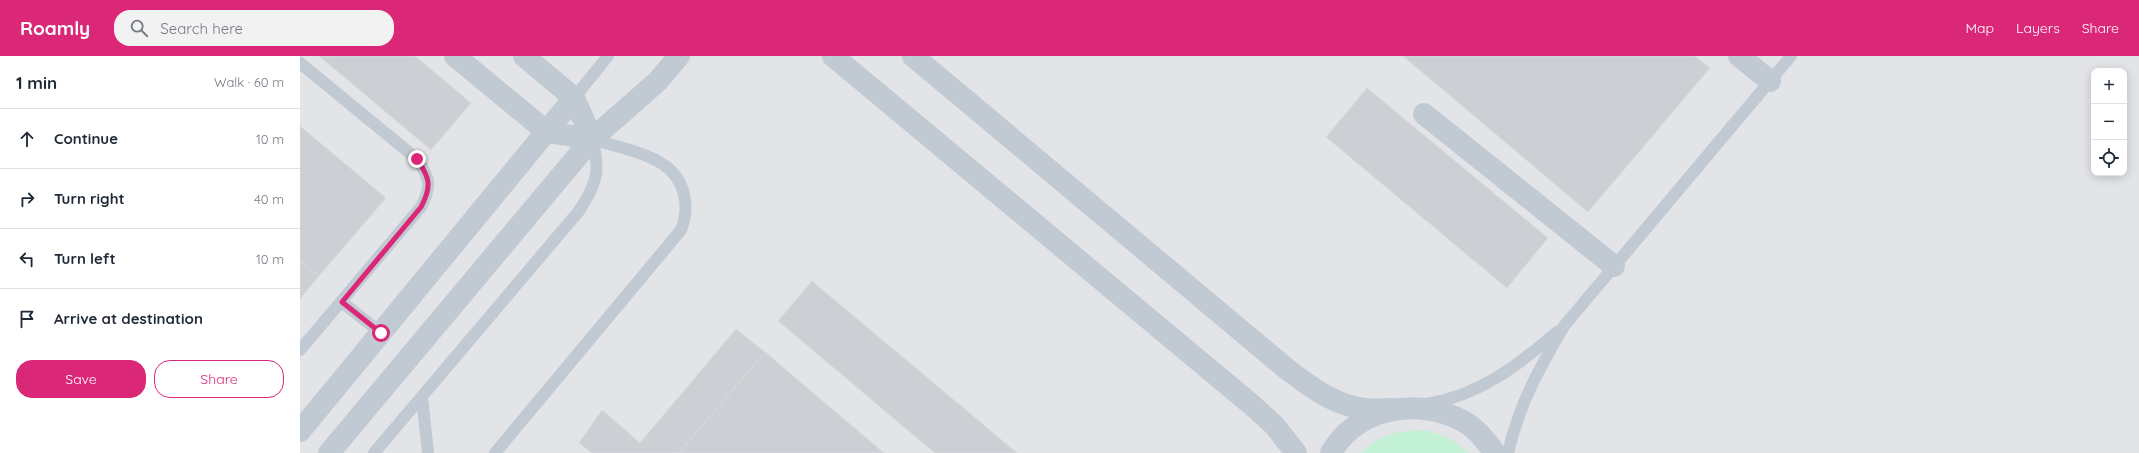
<!DOCTYPE html>
<html lang="en">
<head>
<meta charset="utf-8">
<style>
	:root { --surface:#fff; --page:#f2f2f3; --text:#1f2937; --muted:#747a83; --line:#e0e1e3; --accent:#db2777 }
	body { margin:0; font-family:Quicksand,sans-serif; background:var(--page); color:var(--text) }
	.controls { position:absolute; right:12px; top:12px; display:grid; overflow:hidden; border-radius:8px; box-shadow:0 2px 10px #0003 }
	.controls button { width:36px; height:36px; display:grid; place-items:center; padding:0; border:0; border-bottom:1px solid var(--line); background:var(--surface); color:var(--text); font:20px sans-serif }
	.stop { position:absolute; width:12px; height:12px; margin:-9px; border:3px solid #db2777; border-radius:50%; background:#fff }
	.stop.end { background:#db2777; border-color:#fff; box-shadow:0 1px 4px #0008 }
	.list { margin:0; padding:0; list-style:none }
	h2 { display:flex; justify-content:space-between; align-items:center; height:52px; margin:0; padding:0 16px; font-size:17px }
	h2 small { font-size:13px; font-weight:400; color:var(--muted) }
	.list li { display:grid; grid-template-columns:26px 1fr auto; gap:12px; align-items:center; box-sizing:border-box; height:60px; padding:0 16px; border-top:1px solid var(--line) }
	.list b { display:block; font-size:15px; white-space:nowrap }
	.list em { font-size:13px; font-style:normal; color:var(--muted) }
	.actions { display:flex; gap:8px; padding:12px 16px }
	.actions a { flex:1; padding:9px 0; border:1px solid var(--accent); border-radius:16px; text-align:center; font-size:14px; color:var(--accent) }
	.actions .main { background:var(--accent); color:#fff }
	.icon { flex:none; width:22px; height:22px; fill:none; stroke:currentColor; stroke-width:2; stroke-linecap:round; stroke-linejoin:round }
	.map { position:relative; flex:none; width:1839px; height:397px; overflow:hidden }
	header { display:flex; align-items:center; gap:24px; box-sizing:border-box; height:56px; padding:0 20px; background:var(--accent); color:#fff }
	header strong { font-size:19px }
	nav { display:flex; gap:22px; margin-inline-start:auto; font-size:14px }
	.search { width:280px; height:36px; background:var(--page); display:flex; align-items:center; gap:10px; box-sizing:border-box; padding:0 14px; border-radius:16px; color:var(--muted); font-size:15px }
	main { display:flex }
	aside { flex:1; background:var(--surface) }
	.map>svg:first-child { display:block }
</style>
</head>
<body>
<header>
<strong>Roamly</strong>
<div class="search"><svg class="icon" aria-label="search" viewBox="0 0 24 24"><circle cx="10" cy="10" r="6"/><path d="M15 15l6 6"/></svg>Search here</div>
<nav><a>Map</a><a>Layers</a><a>Share</a></nav>
</header>
<main>
<aside>
<h2>1 min<small>Walk · 60 m</small></h2>
<ul class="list">
<li><svg class="icon" aria-label="ahead" viewBox="0 0 24 24"><path d="M12 20V5M6 11l6-6 6 6"/></svg><div><b>Continue</b></div><em>10 m</em></li>
<li><svg class="icon" aria-label="right" viewBox="0 0 24 24"><path d="M7 20v-9h11M14 6l5 5-5 5"/></svg><div><b>Turn right</b></div><em>40 m</em></li>
<li><svg class="icon" aria-label="left" viewBox="0 0 24 24"><path d="M17 20v-9H6M10 6l-5 5 5 5"/></svg><div><b>Turn left</b></div><em>10 m</em></li>
<li><svg class="icon" aria-label="arrive" viewBox="0 0 24 24"><path d="M6 21V4h12l-3 4 3 4H6"/></svg><div><b>Arrive at destination</b></div></li>
</ul>
<div class="actions"><a class="main">Save</a><a>Share</a></div>
</aside>
<div class="map">
<svg width="1839" height="397" viewBox="0 0 1839 397">
	<rect width="100%" height="100%" fill="#f5f3f3"/>
	<path fill="#e2e4e7" fill-rule="evenodd" d="M0 0H1839V397H0ZM1794 15H1824V117H1794Z"/>
	<path fill="#c3f1d5" d="M1126 374 1151 383 1169 397H1060C1084 377 1095 375 1126 374Z"/>
	<g fill="#cdcfd5" stroke="#d7d9de">
		<polygon points="19,0 115,0 171,47 131,94"/>
		<polygon points="1103,0 1395,0 1410,12 1288,156"/>
		<polygon points="1067,32 1248,182 1207,232 1026,81"/>
		<polygon points="0,70 86,142 19,220 0,205"/>
		<polygon points="0,205 19,220 0,243"/>
		<polygon points="512,225 717,397 635,397 478,265"/>
		<polygon points="436,273 465,296 379,397 292,397 279,387 302,354 340,387"/>
		<polygon points="465,296 584,397 379,397"/>
	</g>
	<g fill="none" stroke-linecap="round" stroke-linejoin="round">
		<g stroke="#c1cad2" stroke-width="12">
			<path d="M0 7 117 103C130 122 132 130 121 151L0 294"/>
			<polyline points="274,42 308,0"/>
			<polyline points="42,246 81,277"/>
			<polyline points="122,341 128,397"/>
			<path d="M1127 348C1180 339 1217 310 1257 276"/>
			<path d="M74 397 279 155C297 127 301 115 292 83"/>
			<path d="M195 397 381 174C390 152 386 124 364 109 346 96 313 90 292 83"/>
			<path d="M1208 397C1219 348 1239 313 1264 270L1491 0"/>
		</g>
		<g stroke="#c1cad2" stroke-width="22">
			<polyline points="155,0 247,76 292,83"/>
			<polyline points="224,0 274,42 292,83"/>
			<polyline points="533,0 952,349 975,370 996,397"/>
			<path d="M613 0 988 314C1011 331 1035 350 1065 353 1074 354 1084 353 1093 353"/>
			<polyline points="1439,0 1470,25"/>
			<polyline points="1124,58 1314,210"/>
			<polyline points="0,375 274,42"/>
			<polyline points="29,397 292,83 358,25 379,0"/>
			<path d="M1031 397C1057 351 1118 341 1163 365 1176 372 1186 385 1195 397"/>
		</g>
	</g>
	<g fill="none" stroke-linecap="round" stroke-linejoin="round">
		<path stroke="#db2777" stroke-width="5" d="M81 277 42 246 121 151C132 130 130 122 117 103"/>
	</g>
</svg>
<div class="controls">
<button>+</button>
<button>−</button>
<button><svg class="icon" aria-label="locate" viewBox="0 0 24 24"><circle cx="12" cy="12" r="6"/><path d="M12 2v4M12 18v4M2 12h4M18 12h4"/></svg></button>
</div>
<div class="stop" style="left:81px;top:277px"></div>
<div class="stop end" style="left:117px;top:103px"></div>
</div>
</main>
</body>
</html>
